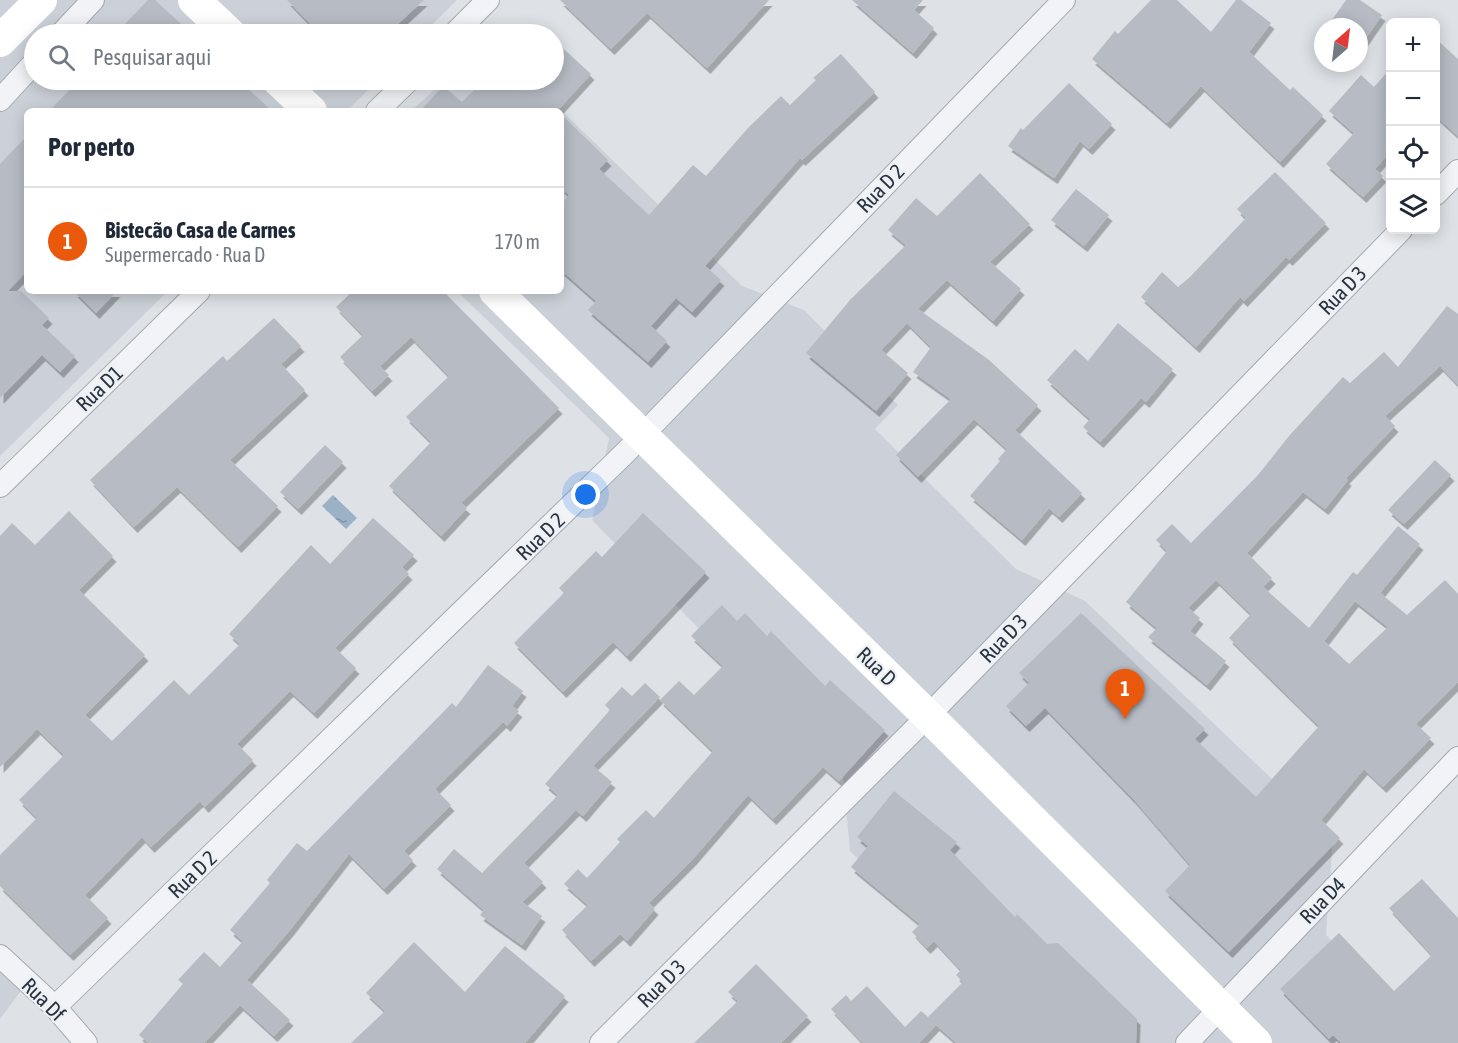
<!DOCTYPE html>
<html lang="pt">
<head>
<meta charset="utf-8">
<style>
	:root { --surface:#fff; --page:#f6f6f7; --text:#1f2937; --muted:#747a83; --line:#e0e1e3; --accent:#ea580c }
	body { margin:0; font-family:"Asap Condensed",sans-serif; background:var(--page); color:var(--text) }
	.controls { position:absolute; right:18px; top:18px; display:grid; overflow:hidden; border-radius:9px; box-shadow:0 3px 15px #0003 }
	.controls button { width:54px; height:54px; display:grid; place-items:center; padding:0; border:0; border-bottom:2px solid var(--line); background:var(--surface); color:var(--text); font:30px sans-serif }
	.compass { position:absolute; left:1314px; top:18px; width:54px; height:54px; border-radius:50%; background:var(--surface); box-shadow:0 3px 15px #0003; rotate:28deg }
	.you { position:absolute; left:586px; top:495px; width:21px; height:21px; margin:-15px; border:4px solid #fff; border-radius:50%; background:#1a73e8; box-shadow:0 0 0 9px #1a73e833 }
	.badge { display:grid; place-items:center; width:39px; height:39px; border-radius:50%; background:var(--accent); color:#fff; font-size:20px; font-weight:700 }
	.pin { position:absolute; translate:-50% -50px; filter:drop-shadow(0 2px 3px #0008) }
	.pin::after { content:''; position:absolute; top:32px; width:21px; height:18px; background:inherit; clip-path:polygon(0 0,100% 0,50% 100%) }
	.list { margin:0; padding:0; list-style:none }
	h2 { display:flex; justify-content:space-between; align-items:center; height:78px; margin:0; padding:0 24px; font-size:26px }
	h2 small { font-size:20px; font-weight:400; color:var(--muted) }
	.list li { display:grid; grid-template-columns:39px 1fr auto; gap:18px; align-items:center; box-sizing:border-box; height:108px; padding:0 24px; border-top:2px solid var(--line) }
	.list b { display:block; font-size:22px; white-space:nowrap }
	.list p { margin:0; font-size:20px; white-space:nowrap; color:var(--muted) }
	.list em { font-size:20px; font-style:normal; color:var(--muted) }
	.icon { flex:none; width:33px; height:33px; fill:none; stroke:currentColor; stroke-width:2; stroke-linecap:round; stroke-linejoin:round }
	.map { position:relative; flex:none; width:1458px; height:1043px; overflow:hidden }
	.search { position:absolute; background:var(--surface); box-shadow:0 3px 15px #0003; left:24px; top:24px; width:540px; height:66px; display:flex; align-items:center; gap:15px; box-sizing:border-box; padding:0 21px; border-radius:33px; color:var(--muted); font-size:22px }
	.panel { position:absolute; background:var(--surface); box-shadow:0 3px 15px #0003; left:24px; top:108px; width:540px; height:186px; border-radius:9px }
	.map>svg:first-child { display:block }
</style>
</head>
<body>
<div class="map">
<svg width="1458" height="1043" viewBox="0 0 1458 1043">
	<defs>
		<pattern id="water-ripples" width="26" height="14" patternUnits="userSpaceOnUse" patternTransform="scale(1.5)"><rect width="26" height="14" fill="#9ab1c6"/><path d="M2 4q2-2 4 0t4 0M15 11q2-2 4 0t4 0" fill="none" stroke="#7e91a2"/></pattern>
		<filter id="shadow"><feDropShadow dx="3.5" dy="6" stdDeviation="0" flood-color="#0004"/></filter>
	</defs>
	<rect width="100%" height="100%" fill="#dee2e7"/>
	<g fill="#ccd1d9">
		<polygon points="0,0 457,0 423,34 34,34 34,80 378,80 347,111 27,111 27,291 168,291 0,456"/>
		<polygon points="445,80 530,80 742,286 804,310 898,405 875,429 1016,569 1085,601 1333,837 1326,935 1432,1043 1046,1043 850,851 843,775 592,520 609,438 457,291 561,291 561,111 411,111"/>
		<polygon points="0,961 23,988 0,1019"/>
	</g>
	<polygon fill="url(#water-ripples)" points="333,495 357,518 346,529 322,506"/>
	<g fill="#b6bbc4" fill-rule="evenodd" filter="url(#shadow)">
		<polygon points="148,0 155,0 192,34 115,34"/>
		<polygon points="287,0 424,0 387,34 320,34"/>
		<polygon points="560,0 769,0 707,68 647,13 611,49"/>
		<polygon points="852,0 923,0 914,10 934,28 913,53"/>
		<polygon points="1151,0 1177,0 1211,32 1236,0 1241,0 1271,23 1249,52 1290,90 1293,87 1323,115 1280,162 1201,86 1167,123 1092,59 1115,31 1118,34"/>
		<polygon points="1346,0 1360,0 1382,15 1359,48 1359,27 1327,27"/>
		<polygon points="1436,39 1458,59 1458,136 1436,116"/>
		<polygon points="554,40 591,74 557,111 420,111 443,86 462,102 484,80 554,80"/>
		<polygon points="841,54 875,92 802,160 800,158 705,266 721,280 692,312 676,298 651,326 667,341 648,362 588,310 596,301 561,270 561,205 569,195 561,188 561,114 608,160 599,169 649,215 693,165 706,176 748,128 781,96 790,105 816,80 813,78"/>
		<polygon points="1390,69 1390,152 1375,169 1383,176 1363,197 1326,164 1354,133 1329,111 1361,75 1374,87"/>
		<polygon points="79,80 239,80 272,111 49,111"/>
		<polygon points="1069,83 1112,124 1089,149 1080,141 1054,178 1008,146 1021,128 1023,130"/>
		<polygon points="27,136 27,271 8,291 21,291 49,318 42,325 75,356 60,372 42,355 0,398 0,164"/>
		<polygon points="1275,172 1326,223 1289,260 1286,257 1244,301 1240,297 1196,347 1141,297 1162,272 1178,287 1189,278 1246,218 1237,209"/>
		<polygon points="980,173 1030,224 990,262 1021,289 993,321 947,280 918,309 989,360 1038,405 1015,430 1082,493 1059,517 1049,508 1022,540 970,496 1000,461 998,459 1007,449 974,419 918,477 896,455 951,399 913,372 931,347 907,323 881,350 908,373 876,411 806,353 850,300 906,245 888,230 916,198 937,216"/>
		<polygon points="1076,189 1109,215 1084,246 1051,220"/>
		<polygon points="74,291 117,291 96,313"/>
		<polygon points="353,291 443,291 559,408 461,503 467,508 441,536 389,486 431,442 406,417 449,376 411,337 380,366 389,375 372,391 340,357 363,335 336,307"/>
		<path d="M1447 306 1458 314V385L1440 366 1385 416 1395 426 1346 478 1348 480 1325 509 1303 492 1247 553 1272 578 1263 587 1309 628 1353 572 1357 575 1398 526 1420 544 1380 593 1407 615 1445 580 1458 594V682L1416 724 1431 738 1383 787 1364 769 1321 820 1340 838 1229 952 1165 891 1190 865 1135 801 1045 708 1026 726 1006 706 1029 683 1019 673 1081 613 1205 729 1195 739 1256 797 1319 726 1229 638 1251 614 1216 580 1188 608 1200 618 1190 631 1226 661 1207 685 1148 637 1157 628 1126 602 1167 551 1156 540 1172 524 1191 543 1258 475 1289 436 1343 377 1350 383 1384 352 1398 367ZM1355 601 1388 627 1349 664 1324 641Z"/>
		<polygon points="274,318 301,346 281,364 305,390 230,460 278,506 238,547 177,487 134,527 90,480 223,356 227,361"/>
		<polygon points="1118,323 1173,369 1146,402 1141,398 1100,442 1083,427 1090,419 1047,380 1075,349 1088,361"/>
		<polygon points="325,445 343,462 298,509 280,492"/>
		<polygon points="1435,460 1451,475 1404,524 1388,510"/>
		<polygon points="69,511 113,556 79,590 145,655 85,715 112,741 174,680 189,695 240,644 229,634 311,545 330,564 373,518 414,555 402,567 409,574 335,648 356,668 314,713 290,691 237,744 253,760 205,807 200,801 151,847 142,837 85,895 108,918 70,955 0,886 0,855 37,818 19,800 64,755 37,729 0,767 0,536 12,523 35,545"/>
		<polygon points="643,513 706,572 627,656 613,642 563,692 514,643 564,593 559,588 596,551 602,557"/>
		<polygon points="722,605 737,621 745,613 767,636 771,631 825,686 830,680 885,730 839,781 823,767 773,819 748,795 693,859 649,903 655,909 627,941 620,934 591,961 562,930 588,905 564,884 578,869 587,878 620,842 617,839 646,810 654,818 713,751 660,700 679,681 694,695 723,666 691,636"/>
		<polygon points="488,665 523,691 512,706 519,711 507,726 503,722 435,789 451,805 404,851 413,860 384,889 349,854 290,930 247,980 290,1020 274,1036 240,1005 204,1043 149,1043 139,1035 183,984 178,980 204,952 220,967 243,941 230,930 270,883 267,880 297,843 307,851 452,703 456,707"/>
		<polygon points="645,683 660,697 593,766 612,782 583,816 576,810 524,863 543,882 522,902 542,916 522,945 480,915 484,910 437,869 454,849 482,873 558,795 545,784 610,710 605,705 622,687 632,696"/>
		<polygon points="894,791 957,842 950,850 1015,917 1017,914 1047,944 1058,943 1137,1019 1136,1043 957,1043 936,1025 919,1043 863,1043 831,1009 846,995 851,1001 867,986 905,1027 921,1011 928,1017 963,982 956,975 961,970 934,941 927,948 912,932 920,924 851,867 868,846 857,837"/>
		<polygon points="1422,879 1458,918 1458,1043 1341,1043 1333,1035 1329,1039 1280,989 1339,933 1394,991 1432,955 1389,908"/>
		<polygon points="414,942 465,992 505,946 565,996 525,1043 351,1043 385,1011 366,993"/>
		<polygon points="756,964 808,1016 781,1043 694,1043 738,1001 728,992"/>
	</g>
	<g fill="none" stroke-linecap="round" stroke-linejoin="round">
		<defs>
			<g id="street">
				<polyline points="61,34 93,0"/>
				<polyline points="454,34 488,0"/>
				<polyline points="0,100 34,63"/>
				<polyline points="377,111 409,80"/>
				<polyline points="1436,194 1458,171"/>
				<polyline points="0,486 199,291"/>
				<polyline points="0,956 55,1007 86,1043"/>
				<polyline points="55,1007 627,451 1064,0"/>
				<polyline points="601,1043 928,716 1401,230"/>
				<polyline points="1187,1043 1458,758"/>
			</g>
		</defs>
		<use href="#street" stroke="#a4a9b1" stroke-width="24"/>
		<use href="#street" stroke="#f1f3f6" stroke-width="22"/>
		<g stroke="#fff" stroke-width="32">
			<polyline points="194,0 230,34"/>
			<polyline points="0,41 41,0"/>
			<polyline points="278,80 311,111"/>
			<polyline points="495,291 928,716 1256,1043"/>
		</g>
	</g>
	<g text-anchor="middle" dominant-baseline="central" stroke-width="4.5" stroke-linejoin="round" paint-order="stroke">
		<g font-size="21" fill="#28313d" stroke="#edf1f5">
			<text transform="translate(880 188) rotate(-46)">Rua D 2</text>
			<text transform="translate(1342 290) rotate(-46)">Rua D 3</text>
			<text transform="translate(99 388) rotate(-44)">Rua D1</text>
			<text transform="translate(540 536) rotate(-44)">Rua D 2</text>
			<text transform="translate(1003 638) rotate(-46)">Rua D 3</text>
			<text transform="translate(877 666) rotate(44)">Rua D</text>
			<text transform="translate(192 874) rotate(-44)">Rua D 2</text>
			<text transform="translate(1322 900) rotate(-46)">Rua D4</text>
			<text transform="translate(661 983) rotate(-45)">Rua D 3</text>
			<text transform="translate(44 999) rotate(45)">Rua Df</text>
		</g>
	</g>
</svg>
<div class="controls">
<button>+</button>
<button>−</button>
<button><svg class="icon" aria-label="locate" viewBox="0 0 24 24"><circle cx="12" cy="12" r="6"/><path d="M12 2v4M12 18v4M2 12h4M18 12h4"/></svg></button>
<button><svg class="icon" aria-label="layers" viewBox="0 0 24 24"><path d="M12 4l9 5-9 5-9-5zM3 14l9 5 9-5"/></svg></button>
</div>
<svg class="compass" viewBox="-18 -18 36 36"><path d="M0-13l5 13h-10z" fill="#e53935"/><path d="M0 13l5-13h-10z" fill="#747a83"/></svg>
<div class="you"></div>
<div class="pin badge" style="left:1125px;top:719px">1</div>
<div class="search"><svg class="icon" aria-label="search" viewBox="0 0 24 24"><circle cx="10" cy="10" r="6"/><path d="M15 15l6 6"/></svg>Pesquisar aqui</div>
<section class="panel">
<h2>Por perto<small></small></h2>
<ul class="list">
<li><span class="badge">1</span><div><b>Bistecão Casa de Carnes</b><p>Supermercado · Rua D</p></div><em>170 m</em></li>
</ul>
</section>
</div>
</body>
</html>
